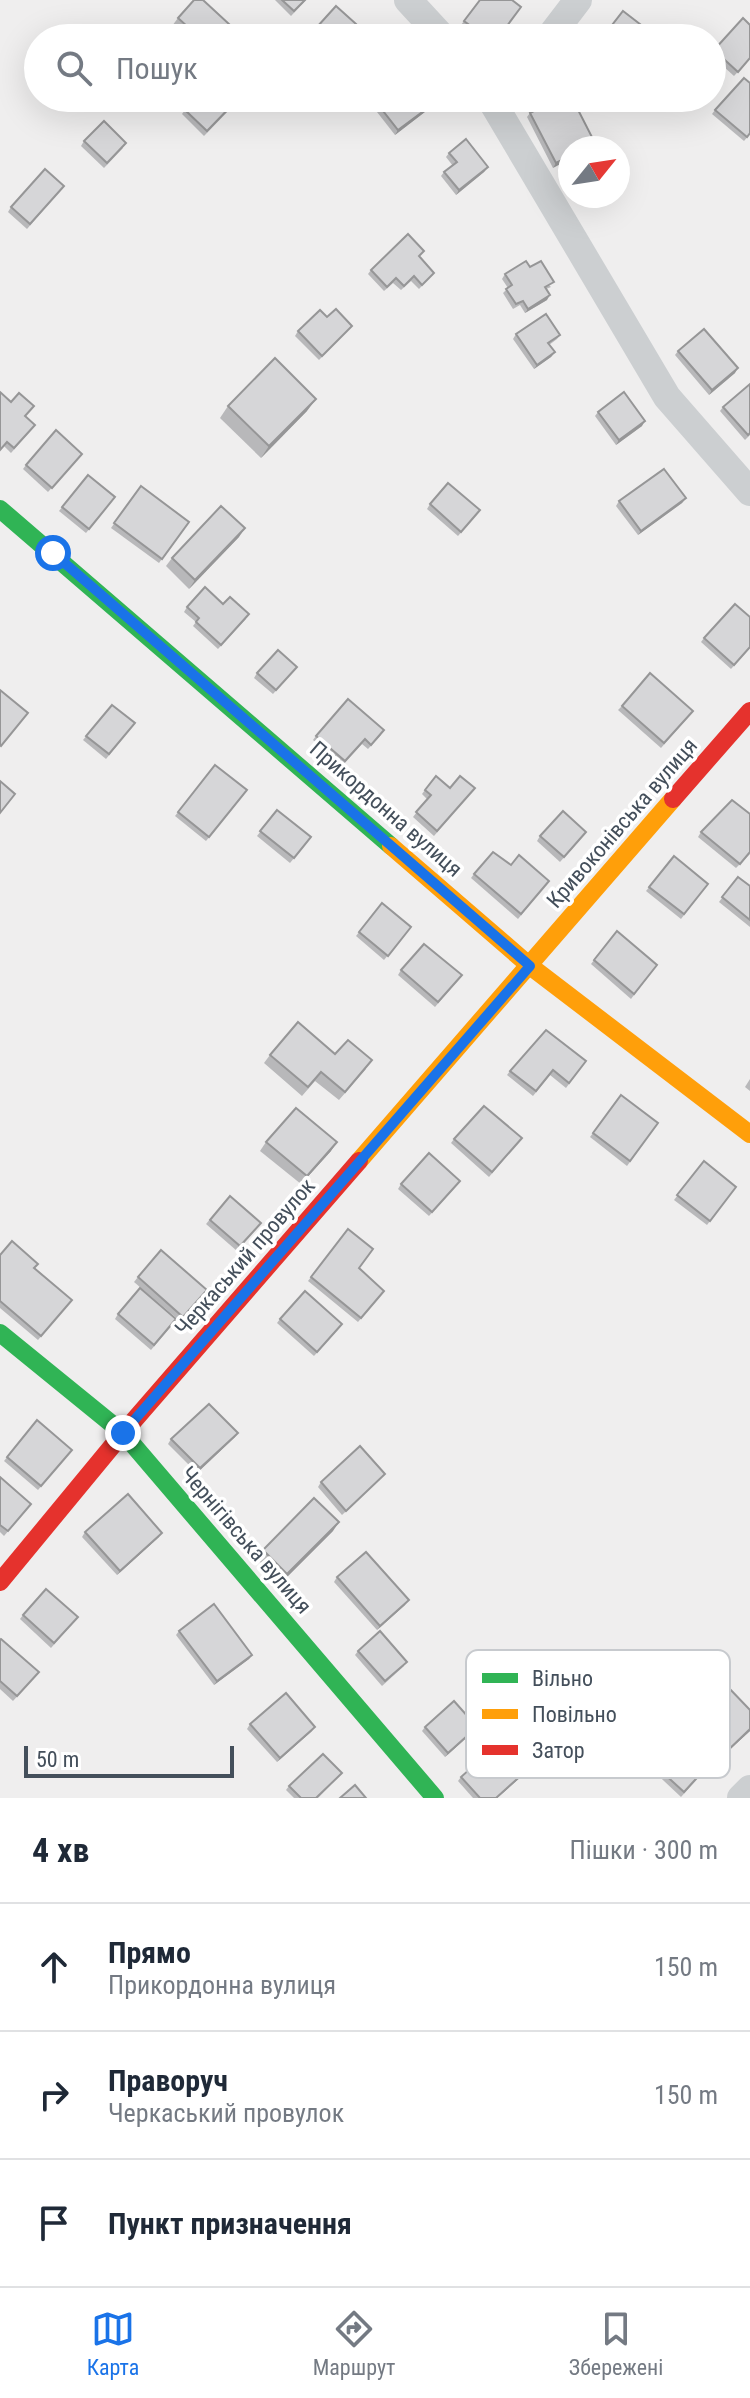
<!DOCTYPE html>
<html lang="uk">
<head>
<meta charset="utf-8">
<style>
	:root { --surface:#fff; --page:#f6f6f7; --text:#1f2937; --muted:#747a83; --line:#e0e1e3; --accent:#1a73e8 }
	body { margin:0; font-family:"Roboto Condensed",sans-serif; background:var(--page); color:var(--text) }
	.compass { position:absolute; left:558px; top:136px; width:72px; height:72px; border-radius:50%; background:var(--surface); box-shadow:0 8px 32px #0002; rotate:60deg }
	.scale { position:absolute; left:24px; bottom:20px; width:210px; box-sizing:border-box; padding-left:8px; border:4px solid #444f5b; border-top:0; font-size:22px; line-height:28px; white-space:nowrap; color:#444f5b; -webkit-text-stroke:6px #fff; paint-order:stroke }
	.stop { position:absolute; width:24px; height:24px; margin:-18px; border:6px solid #1a73e8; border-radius:50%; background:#fff }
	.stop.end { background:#1a73e8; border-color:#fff; box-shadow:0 2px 8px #0008 }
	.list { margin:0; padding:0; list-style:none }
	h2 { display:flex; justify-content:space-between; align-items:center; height:104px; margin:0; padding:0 32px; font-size:34px }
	h2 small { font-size:26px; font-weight:400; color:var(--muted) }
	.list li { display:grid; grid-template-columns:52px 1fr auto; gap:24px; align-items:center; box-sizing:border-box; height:128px; padding:0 32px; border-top:2px solid var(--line) }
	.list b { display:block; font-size:30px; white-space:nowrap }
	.list p { margin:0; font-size:26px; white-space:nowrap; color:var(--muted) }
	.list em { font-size:26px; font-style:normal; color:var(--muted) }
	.icon { flex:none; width:44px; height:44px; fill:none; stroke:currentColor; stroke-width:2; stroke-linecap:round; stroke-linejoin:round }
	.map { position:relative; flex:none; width:750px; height:1798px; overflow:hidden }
	.search { position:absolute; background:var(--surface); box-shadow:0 8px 32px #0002; left:24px; right:24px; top:24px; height:88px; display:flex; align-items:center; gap:20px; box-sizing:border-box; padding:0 28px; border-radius:44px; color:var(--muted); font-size:30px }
	.sheet { height:488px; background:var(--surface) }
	nav { display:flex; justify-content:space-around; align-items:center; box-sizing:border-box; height:112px; border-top:2px solid var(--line); background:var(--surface); font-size:22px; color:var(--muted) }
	nav a { display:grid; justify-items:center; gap:4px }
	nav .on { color:var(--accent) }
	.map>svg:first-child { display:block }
</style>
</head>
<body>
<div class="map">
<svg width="750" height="1798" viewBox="0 0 750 1798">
	<rect width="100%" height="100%" fill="#efeeee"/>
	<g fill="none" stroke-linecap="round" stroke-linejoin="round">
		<g stroke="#cccfd1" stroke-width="28">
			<polyline points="408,0 443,38"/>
			<polyline points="549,38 578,0"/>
			<polyline points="490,98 667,397 750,492"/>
			<polyline points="741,1798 750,1789"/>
		</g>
		<g stroke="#30b455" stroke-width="18">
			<polyline points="0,509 391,846"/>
			<polyline points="0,1333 123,1433 435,1798"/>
		</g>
		<g stroke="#ff9f0a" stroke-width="18">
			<polyline points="391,846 530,966 750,1134"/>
			<polyline points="359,1161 673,799"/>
		</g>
		<g stroke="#e5322d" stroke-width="18">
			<polyline points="673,799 750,711"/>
			<polyline points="0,1582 123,1433 359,1161"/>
		</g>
	</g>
	<g fill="#b8b8ba">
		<polygon points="275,0 306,0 291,16"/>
		<polygon points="480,0 498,38 478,38 461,25"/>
		<polygon points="178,18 223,32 217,38 185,38 172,26"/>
		<polygon points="714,50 750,59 734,76 712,56"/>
		<polygon points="750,83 750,134 744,141 712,114 715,110"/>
		<polygon points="597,98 626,98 615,112"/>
		<polygon points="234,105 204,136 182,114 185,110"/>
		<polygon points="380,107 430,108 395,135 377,112"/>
		<polygon points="530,113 592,147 570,148 553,168 527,117"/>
		<polygon points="84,141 123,148 104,168 81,146"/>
		<polygon points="449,153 488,167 484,172 456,195 441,176 444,172 453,166 446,157"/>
		<polygon points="64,186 27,229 8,212 11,207"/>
		<polygon points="420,257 434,273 419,289 411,281 401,290 393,283 384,291 368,274 371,270"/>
		<polygon points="530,267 551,287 546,289 547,300 525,313 520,305 513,309 503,293 508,288 502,279 505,274"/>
		<polygon points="327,317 352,326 319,360 295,336 298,331"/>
		<polygon points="516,334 560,335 557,339 549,345 555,352 551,357 534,369 513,339"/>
		<polygon points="678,351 735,373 709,395 675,355"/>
		<polygon points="228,406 307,411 261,458 220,418"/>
		<polygon points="723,407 750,435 745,440 720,411"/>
		<polygon points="598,412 642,426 616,445 595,416"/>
		<polygon points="25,416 32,429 11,453 4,446 0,451"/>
		<polygon points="82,454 48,492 23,469 26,465"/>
		<polygon points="88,475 115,497 86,533 59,511"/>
		<polygon points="141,486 189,522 159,563 111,528"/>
		<polygon points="686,498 682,503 638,535 616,506 619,501"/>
		<polygon points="430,504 476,515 458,536 427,509"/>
		<polygon points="239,537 189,589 166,566 172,558"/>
		<polygon points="187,607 246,619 218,649 193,626 196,622 184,612"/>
		<polygon points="704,638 750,648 731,669 701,642"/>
		<polygon points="297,667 273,694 254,678 257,673"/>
		<polygon points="112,705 135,723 106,759 83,740"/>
		<polygon points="622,706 690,715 661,748 618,710"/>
		<polygon points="381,735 368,749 362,744 342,766 313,740 316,736"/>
		<polygon points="215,765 247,790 206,841 175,816"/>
		<polygon points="450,788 475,788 434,836 413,817 427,799 422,794 425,790"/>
		<polygon points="277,810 311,837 290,863 257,836"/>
		<polygon points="701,832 750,854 736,868 698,837"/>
		<polygon points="540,836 583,836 560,862 537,841"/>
		<polygon points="674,856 708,884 681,919 646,891"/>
		<polygon points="511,865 549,881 518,919 471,878 474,874"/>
		<polygon points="738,877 750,886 750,927 719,902"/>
		<polygon points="382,903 411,927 384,960 356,936"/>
		<polygon points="617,931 657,965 631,999 591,964"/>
		<polygon points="401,970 459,979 435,1007 398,975"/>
		<polygon points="335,1054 366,1069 339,1100 315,1081 302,1096 264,1063 270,1055"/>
		<polygon points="586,1061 566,1088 550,1075 533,1096 507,1075 510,1071"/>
		<polygon points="750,1079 750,1091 745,1087"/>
		<polygon points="621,1095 658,1123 627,1166 590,1137"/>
		<polygon points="522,1138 489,1177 451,1143 454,1139"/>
		<polygon points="266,1142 331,1151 301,1184 260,1151"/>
		<polygon points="704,1161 736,1187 707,1225 674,1200"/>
		<polygon points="401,1184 457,1185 429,1216 398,1189"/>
		<polygon points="230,1196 258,1227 237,1251 206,1224"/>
		<polygon points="348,1229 359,1268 381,1295 358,1322 308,1281"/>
		<polygon points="0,1255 35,1268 72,1300 38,1340 0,1308"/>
		<polygon points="138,1277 207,1290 180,1321 134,1282"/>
		<polygon points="118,1314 173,1324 151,1350 115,1319"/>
		<polygon points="280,1319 339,1328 314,1356 277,1323"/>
		<polygon points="37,1420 72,1450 38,1490 4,1461"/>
		<polygon points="235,1437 197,1473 168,1444 171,1439"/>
		<polygon points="385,1474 342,1515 318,1487 321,1482"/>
		<polygon points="0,1477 28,1508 4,1536 0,1532"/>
		<polygon points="333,1531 281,1583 257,1559 263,1550"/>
		<polygon points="85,1532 159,1537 117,1575 82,1537"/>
		<polygon points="337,1577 405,1605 377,1630 334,1582"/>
		<polygon points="23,1615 78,1617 51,1648 20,1619"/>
		<polygon points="179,1631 252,1655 249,1659 214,1685 176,1635"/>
		<polygon points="0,1640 39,1672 13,1701 0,1689"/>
		<polygon points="358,1651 404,1666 382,1686 355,1655"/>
		<polygon points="690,1721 750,1731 718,1760 687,1725"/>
		<polygon points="250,1724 312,1731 277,1762 247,1729"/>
		<polygon points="425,1727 474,1731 445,1757 422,1731"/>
		<polygon points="649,1760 701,1775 681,1797 646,1764"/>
		<polygon points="536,1762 533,1766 497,1798 473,1798 458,1781 461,1777"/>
		<polygon points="342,1773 318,1798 294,1798 286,1790 289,1786"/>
	</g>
	<g fill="#969697">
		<polygon points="433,104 430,108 395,135 398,130"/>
		<polygon points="570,156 570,159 553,168 556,163"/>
		<polygon points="488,167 484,172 456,195 459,190"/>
		<polygon points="550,295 547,300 525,313 528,309"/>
		<polygon points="555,352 551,357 534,369 537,365"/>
		<polygon points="738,368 735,373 709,395 712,390"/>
		<polygon points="316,399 307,411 261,458 269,446"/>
		<polygon points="645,421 642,426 616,445 619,440"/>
		<polygon points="686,498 682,503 638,535 641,531"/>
		<polygon points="245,528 239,537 189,589 195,580"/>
		<polygon points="337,1142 331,1151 301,1184 307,1176"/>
		<polygon points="238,1433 235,1437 197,1473 200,1468"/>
		<polygon points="339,1522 333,1531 281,1583 287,1574"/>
		<polygon points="162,1533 159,1537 117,1575 120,1571"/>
		<polygon points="409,1600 405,1605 377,1630 380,1626"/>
		<polygon points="252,1655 249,1659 214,1685 217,1681"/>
		<polygon points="315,1727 312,1731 277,1762 280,1758"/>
		<polygon points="477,1727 474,1731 445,1757 448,1753"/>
		<polygon points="750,1729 750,1731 718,1760 722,1756"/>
		<polygon points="536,1762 533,1766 497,1798 496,1798"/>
	</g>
	<g fill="#d6d6d8" stroke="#969697" stroke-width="2">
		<polygon points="194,0 203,0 229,24 216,38 200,38 178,18"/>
		<polygon points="282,0 305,0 294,11"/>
		<polygon points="480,0 512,0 521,7 498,38 487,38 464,21"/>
		<polygon points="336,6 365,32 360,38 307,38"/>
		<polygon points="623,11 658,38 602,38"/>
		<polygon points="743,18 750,25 750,58 738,72 714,50"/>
		<polygon points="744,78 750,83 750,133 747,137 715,110"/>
		<polygon points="197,98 235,98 237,100 207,131 185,110"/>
		<polygon points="393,98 428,98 433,104 398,130 380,107"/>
		<polygon points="559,98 572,98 595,143 585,148 570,148 570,156 556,163 530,113"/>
		<polygon points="605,98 626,98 618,108"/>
		<polygon points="104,121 126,143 107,163 84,141"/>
		<polygon points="466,139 488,167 459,190 444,172 457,162 449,153"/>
		<polygon points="45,169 64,186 30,224 11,207"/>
		<polygon points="408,234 424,251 419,256 434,273 422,285 414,276 404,286 396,278 387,287 371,270"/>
		<polygon points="526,261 530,267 541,261 554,282 545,287 550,295 528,309 523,301 516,304 506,289 512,285 505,274"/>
		<polygon points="336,309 352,326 322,356 298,331 320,310 327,317"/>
		<polygon points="546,314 560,335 548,343 555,352 537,365 516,334"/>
		<polygon points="704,329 738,368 712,390 678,351"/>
		<polygon points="275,358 316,399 269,446 228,406"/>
		<polygon points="750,384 750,433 748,435 723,407"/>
		<polygon points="0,392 11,402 19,393 34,406 25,416 35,425 14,448 7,442 0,450"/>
		<polygon points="624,392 645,421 619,440 598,412"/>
		<polygon points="56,430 82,454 52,488 26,465"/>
		<polygon points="664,469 686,498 641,531 619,501"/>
		<polygon points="88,475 115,497 89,529 62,507"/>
		<polygon points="448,483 480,510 461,532 430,504"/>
		<polygon points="141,486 189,522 162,559 114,523"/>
		<polygon points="221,506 245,528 195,580 172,558"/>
		<polygon points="205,587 223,604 230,597 249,614 221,645 196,622 199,618 187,607"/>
		<polygon points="735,604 750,617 750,647 734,665 704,638"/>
		<polygon points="278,650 297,667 276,690 257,673"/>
		<polygon points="650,673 693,711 664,743 622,706"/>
		<polygon points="0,690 28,713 1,746 0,745"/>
		<polygon points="348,699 384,730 371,745 365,739 345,761 316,736"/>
		<polygon points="112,705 135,723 109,754 86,736"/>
		<polygon points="215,765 247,790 209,837 178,812"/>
		<polygon points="436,776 450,788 460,776 475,788 437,831 416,812 431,795 425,790"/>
		<polygon points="0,781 15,794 0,813"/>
		<polygon points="732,800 750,814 750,852 740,864 701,832"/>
		<polygon points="277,810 311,837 294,858 260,831"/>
		<polygon points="563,811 586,832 564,857 540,836"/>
		<polygon points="493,852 511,865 519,855 549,881 521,914 474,874"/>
		<polygon points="674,856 708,884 684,914 649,887"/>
		<polygon points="738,877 750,886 750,920 722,897"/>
		<polygon points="382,903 411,927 388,956 359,932"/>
		<polygon points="617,931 657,965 634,994 594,960"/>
		<polygon points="424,944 462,975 438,1002 401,970"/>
		<polygon points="298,1022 335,1054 348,1040 372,1060 345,1092 321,1072 308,1087 270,1055"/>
		<polygon points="546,1030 586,1061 569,1083 553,1070 536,1091 510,1071"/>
		<polygon points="621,1095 658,1123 630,1161 593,1133"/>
		<polygon points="484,1106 522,1138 492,1172 454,1139"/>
		<polygon points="296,1108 337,1142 307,1176 266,1142"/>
		<polygon points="429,1153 460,1181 432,1212 401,1184"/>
		<polygon points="704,1161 736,1187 710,1221 677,1195"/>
		<polygon points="230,1196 261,1223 240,1246 210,1220"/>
		<polygon points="348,1229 373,1249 359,1268 384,1291 361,1318 311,1277"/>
		<polygon points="12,1241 38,1264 34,1268 72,1300 41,1336 0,1301 0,1255"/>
		<polygon points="161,1250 207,1290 183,1317 138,1277"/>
		<polygon points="140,1288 176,1319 154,1345 118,1314"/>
		<polygon points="305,1291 342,1324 317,1352 280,1319"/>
		<polygon points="209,1404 238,1433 200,1468 171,1439"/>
		<polygon points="37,1420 72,1450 41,1486 7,1457"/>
		<polygon points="360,1446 385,1474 346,1511 321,1482"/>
		<polygon points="0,1477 31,1504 8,1531 0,1525"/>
		<polygon points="128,1494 162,1533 120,1571 85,1532"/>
		<polygon points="314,1498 339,1522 287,1574 263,1550"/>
		<polygon points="366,1552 409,1600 380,1626 337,1577"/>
		<polygon points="46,1589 78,1617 54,1643 23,1615"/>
		<polygon points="214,1604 252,1655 217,1681 179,1631"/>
		<polygon points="380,1631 407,1662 385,1681 358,1651"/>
		<polygon points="1,1639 39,1672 17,1696 0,1681 0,1640"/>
		<polygon points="727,1686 750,1710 750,1729 722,1756 690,1721"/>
		<polygon points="286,1693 315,1727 280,1758 250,1724"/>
		<polygon points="454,1701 477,1727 448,1753 425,1727"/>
		<polygon points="510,1733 536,1762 496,1798 480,1798 461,1777"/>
		<polygon points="669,1737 704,1770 684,1792 649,1760"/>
		<polygon points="323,1754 342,1773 316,1798 301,1798 289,1786"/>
		<polygon points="355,1785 366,1798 340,1798"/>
	</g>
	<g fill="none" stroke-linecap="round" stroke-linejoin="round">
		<polyline stroke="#1a73e8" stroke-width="10" points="53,553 530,966 123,1433"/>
	</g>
	<g text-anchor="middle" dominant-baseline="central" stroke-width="7" stroke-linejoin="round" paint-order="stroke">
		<g font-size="22" fill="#444f5b" stroke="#fff">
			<text transform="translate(386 809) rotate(41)">Прикордонна вулиця</text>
			<text transform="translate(622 823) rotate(-49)">Кривоконівська вулиця</text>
			<text transform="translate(245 1257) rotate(-49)">Черкаський провулок</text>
			<text transform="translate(246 1540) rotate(49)">Чернігівська вулиця</text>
		</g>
	</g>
	<rect x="466" y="1650" width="264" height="128" rx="12" fill="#fff" stroke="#c7cace" stroke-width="2"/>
	<rect x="482" y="1673" width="36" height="10" fill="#30b455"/>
	<rect x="482" y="1709" width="36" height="10" fill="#ff9f0a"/>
	<rect x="482" y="1745" width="36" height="10" fill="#e5322d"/>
	<g font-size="22" fill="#444f5b">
		<text x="532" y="1686">Вільно</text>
		<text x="532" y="1722">Повільно</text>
		<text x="532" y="1758">Затор</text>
	</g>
</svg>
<svg class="compass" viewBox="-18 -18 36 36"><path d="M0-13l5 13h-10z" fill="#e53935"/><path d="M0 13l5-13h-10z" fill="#747a83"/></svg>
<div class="scale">50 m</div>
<div class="stop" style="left:53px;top:553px"></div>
<div class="stop end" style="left:123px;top:1433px"></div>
<div class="search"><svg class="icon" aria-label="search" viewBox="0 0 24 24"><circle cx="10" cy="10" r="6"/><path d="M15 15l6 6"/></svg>Пошук</div>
</div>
<section class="sheet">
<h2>4 хв<small>Пішки · 300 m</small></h2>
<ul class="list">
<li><svg class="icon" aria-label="ahead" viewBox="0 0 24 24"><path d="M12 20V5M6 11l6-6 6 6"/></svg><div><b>Прямо</b><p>Прикордонна вулиця</p></div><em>150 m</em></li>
<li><svg class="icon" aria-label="right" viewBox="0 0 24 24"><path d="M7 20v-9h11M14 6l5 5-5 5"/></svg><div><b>Праворуч</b><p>Черкаський провулок</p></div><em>150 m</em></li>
<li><svg class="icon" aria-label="arrive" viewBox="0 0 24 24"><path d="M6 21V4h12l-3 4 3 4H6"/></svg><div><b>Пункт призначення</b></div></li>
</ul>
</section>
<nav>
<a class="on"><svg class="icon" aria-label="map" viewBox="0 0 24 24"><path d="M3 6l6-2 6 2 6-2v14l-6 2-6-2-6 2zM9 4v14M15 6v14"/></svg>Карта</a>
<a><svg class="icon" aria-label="directions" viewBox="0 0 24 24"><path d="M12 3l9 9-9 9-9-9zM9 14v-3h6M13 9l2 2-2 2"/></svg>Маршрут</a>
<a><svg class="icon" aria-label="saved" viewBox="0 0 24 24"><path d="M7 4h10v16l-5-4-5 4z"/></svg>Збережені</a>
</nav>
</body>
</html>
